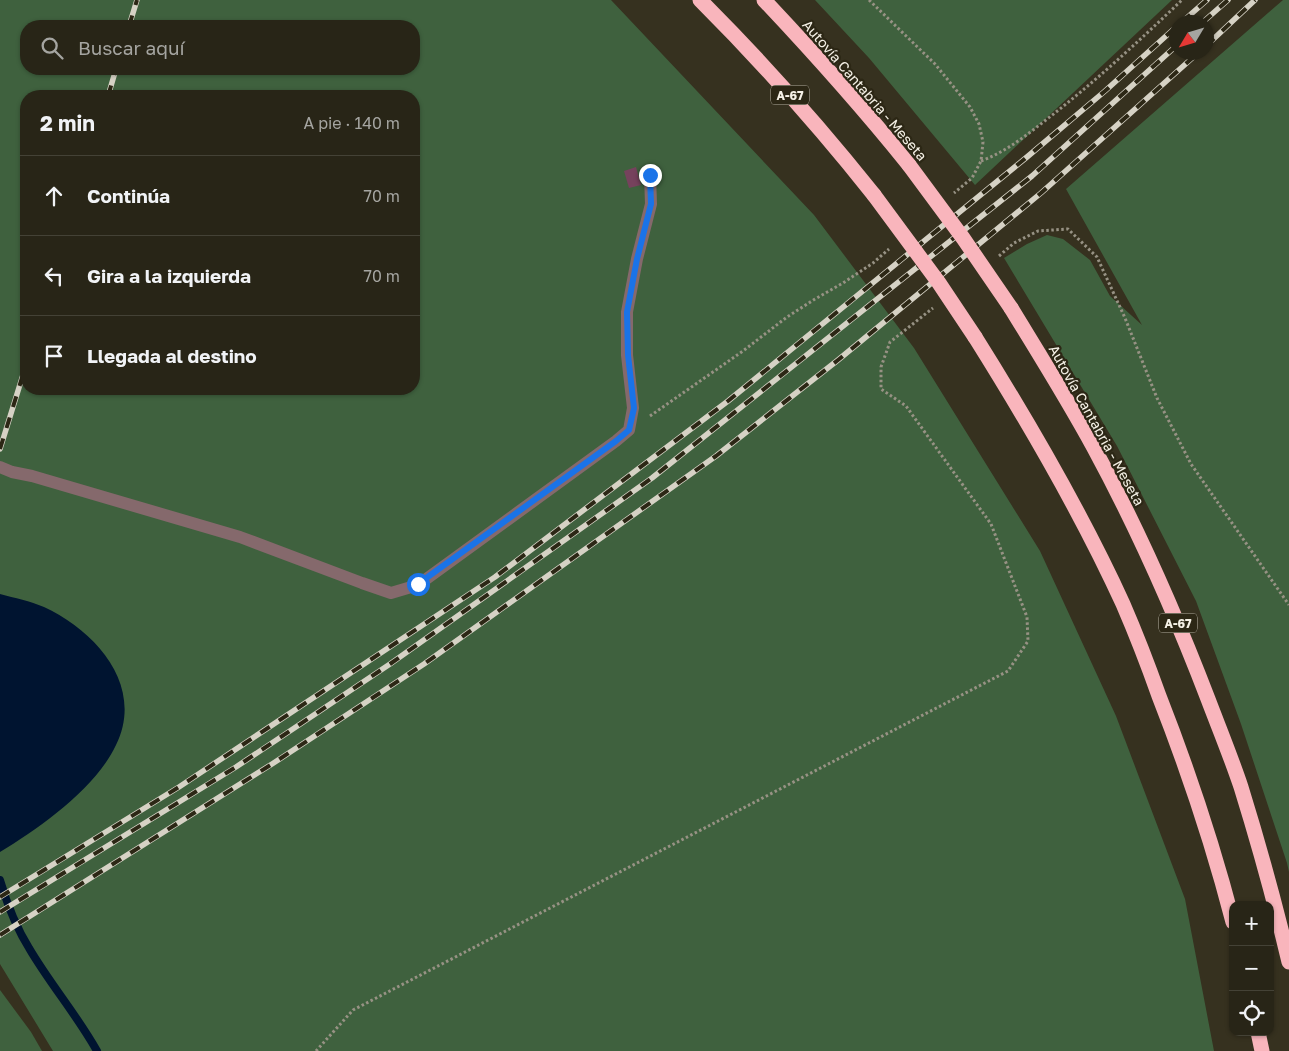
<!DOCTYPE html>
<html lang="es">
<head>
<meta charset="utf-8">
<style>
	:root { --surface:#282517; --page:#343124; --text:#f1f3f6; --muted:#a5a5a1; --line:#444236 }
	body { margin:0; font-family:"Golos Text",sans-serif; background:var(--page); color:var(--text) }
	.controls { position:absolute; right:15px; bottom:15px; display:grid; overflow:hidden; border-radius:10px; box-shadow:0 1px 4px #0004 }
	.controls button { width:45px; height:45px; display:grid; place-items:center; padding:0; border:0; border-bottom:1px solid var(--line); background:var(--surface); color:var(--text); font:25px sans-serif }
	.compass { position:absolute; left:1169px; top:15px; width:45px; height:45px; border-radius:50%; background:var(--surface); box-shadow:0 1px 4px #0004; rotate:232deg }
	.stop { position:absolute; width:15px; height:15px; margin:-11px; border:4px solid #1a73e8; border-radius:50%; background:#fff }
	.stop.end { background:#1a73e8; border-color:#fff; box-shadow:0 1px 5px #0008 }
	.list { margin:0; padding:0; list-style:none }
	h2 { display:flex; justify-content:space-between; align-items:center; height:65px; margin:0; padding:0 20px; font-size:21px }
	h2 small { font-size:16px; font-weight:400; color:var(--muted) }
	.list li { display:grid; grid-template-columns:32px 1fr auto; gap:15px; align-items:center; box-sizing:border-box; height:80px; padding:0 20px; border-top:1px solid var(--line) }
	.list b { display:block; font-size:19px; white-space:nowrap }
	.list em { font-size:16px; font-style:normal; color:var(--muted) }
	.icon { flex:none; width:28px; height:28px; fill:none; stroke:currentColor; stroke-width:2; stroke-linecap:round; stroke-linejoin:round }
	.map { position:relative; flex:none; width:1289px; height:1051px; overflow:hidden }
	.search { position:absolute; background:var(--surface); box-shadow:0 1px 4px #0004; left:20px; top:20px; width:400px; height:55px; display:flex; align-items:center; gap:12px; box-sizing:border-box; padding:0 18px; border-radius:20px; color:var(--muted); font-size:19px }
	.panel { position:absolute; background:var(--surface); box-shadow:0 1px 4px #0004; left:20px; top:90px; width:400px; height:305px; border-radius:20px }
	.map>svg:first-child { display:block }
</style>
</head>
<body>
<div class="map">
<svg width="1289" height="1051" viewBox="0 0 1289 1051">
	<rect width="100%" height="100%" fill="#36311f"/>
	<g fill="#3f613e" fill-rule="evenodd">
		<path d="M0 0H611L814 215 914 348 1040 551 1116 716 1185 899 1214 1051H53L0 964ZM26 26H414V69H26ZM26 96H414V389H26Z"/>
		<polygon points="815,0 1172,0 975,185 869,58"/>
		<polygon points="1283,0 1289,0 1289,872 1287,863 1241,724 1196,601 1117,446 1004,258 1027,244 1047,235 1063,239 1090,260 1110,296 1142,325 1066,189"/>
		<polygon points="0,990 31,1032 42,1051 0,1051"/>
	</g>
	<path fill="#001430" d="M0 594C15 598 30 601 44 607 96 631 145 686 116 745 96 788 40 828 0 852Z"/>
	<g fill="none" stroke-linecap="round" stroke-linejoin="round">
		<path stroke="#001430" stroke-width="8" d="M0 880C7 904 16 927 29 948 50 984 77 1015 97 1051"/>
	</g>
	<polygon fill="#76425d" points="636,167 641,185 629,188 624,171"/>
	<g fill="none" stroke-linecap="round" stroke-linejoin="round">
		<g stroke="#979284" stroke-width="3" stroke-dasharray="2.5 2.5" stroke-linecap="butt">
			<polyline points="869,0 935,64 970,107 979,124 983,142 981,161 972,178 954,193"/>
			<path d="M981 161C1008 151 1029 133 1051 116 1097 80 1140 40 1182 0"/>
			<polyline points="999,256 1014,243 1038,231 1068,229 1097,257 1125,318 1157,398 1191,464 1289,605"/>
			<polyline points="650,416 743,351 787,317 815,299 843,283 873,263 889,249"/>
			<polyline points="316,1051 353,1010 1008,671 1028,641 1027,617 991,524 906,406 881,389 881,367 890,342 933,308"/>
		</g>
		<polyline stroke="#85696c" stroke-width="12" points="0,467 12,472 32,476 240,537 362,583 391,593 418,585 616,441 629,430 633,408 627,355 627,312 637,259 651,204 650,175"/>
		<g stroke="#f9b5bc" stroke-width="15">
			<path d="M700 0C762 62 820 127 874 195"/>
			<path d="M764 0C814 53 863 108 909 165"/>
			<path d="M1011 308C1039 354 1068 400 1094 448 1138 529 1175 613 1208 699 1219 728 1231 757 1241 787 1259 845 1275 903 1289 962"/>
			<path d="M975 337C1029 423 1081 512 1123 604 1136 634 1148 665 1159 696 1188 770 1213 845 1233 922"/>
			<polyline points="1258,1032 1262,1051"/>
		</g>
		<defs>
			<g id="rail">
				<polyline points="1182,22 1207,0"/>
				<polyline points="1203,22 1228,0"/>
				<polyline points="129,26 137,0"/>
				<polyline points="1206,46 1255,0"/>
				<polyline points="108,96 116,69"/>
				<polyline points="0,449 26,365"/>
				<polyline points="0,897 179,787 495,577 728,401 1027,157 1105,91 1176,27"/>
				<polyline points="0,912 236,767 390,664 652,478 1032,176 1176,46"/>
				<polyline points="0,935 272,764 424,664 716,456 838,360 1041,193 1199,52"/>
			</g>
		</defs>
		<use href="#rail" stroke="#d6d2c5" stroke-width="5.5"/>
		<use href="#rail" stroke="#2c2715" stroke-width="4" stroke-dasharray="11" stroke-linecap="butt"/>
		<g stroke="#f9b5bc" stroke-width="15">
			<polyline points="909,165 963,238 1011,308"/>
			<polyline points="874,195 939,283 975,337"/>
		</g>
	</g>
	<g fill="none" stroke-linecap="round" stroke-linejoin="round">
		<polyline stroke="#1a73e8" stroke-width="6" points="418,584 616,441 629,430 634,408 628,355 627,312 637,259 651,204 650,175"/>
	</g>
	<g text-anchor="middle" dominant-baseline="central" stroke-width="4.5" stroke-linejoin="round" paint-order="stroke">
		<g fill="#2c2715" stroke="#b9b4a7" stroke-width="1">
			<rect x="771" y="85.5" width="38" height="19" rx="4"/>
			<rect x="1159" y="613.5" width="38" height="19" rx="4"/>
		</g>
		<g font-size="12" font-weight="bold" fill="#f5f1e6">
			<text x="790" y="95">A-67</text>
			<text x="1178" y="623">A-67</text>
		</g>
		<g font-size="14" fill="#f5f1e6" stroke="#2c2715">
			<text transform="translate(865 90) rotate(49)">Autovía Cantabria - Meseta</text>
			<text transform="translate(1097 425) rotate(61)">Autovía Cantabria - Meseta</text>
		</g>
	</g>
</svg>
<div class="controls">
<button>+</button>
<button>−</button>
<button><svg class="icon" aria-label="locate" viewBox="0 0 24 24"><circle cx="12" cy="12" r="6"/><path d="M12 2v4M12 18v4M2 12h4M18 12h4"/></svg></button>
</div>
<svg class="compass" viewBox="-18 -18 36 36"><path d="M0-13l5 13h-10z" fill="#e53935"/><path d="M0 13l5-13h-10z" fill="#a5a5a1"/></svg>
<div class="stop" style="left:418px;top:584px"></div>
<div class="stop end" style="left:650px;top:175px"></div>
<div class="search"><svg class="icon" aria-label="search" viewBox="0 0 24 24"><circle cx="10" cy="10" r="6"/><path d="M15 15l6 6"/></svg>Buscar aquí</div>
<section class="panel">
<h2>2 min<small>A pie · 140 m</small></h2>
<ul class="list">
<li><svg class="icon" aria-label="ahead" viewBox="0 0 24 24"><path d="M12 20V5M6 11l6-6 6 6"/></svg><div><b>Continúa</b></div><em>70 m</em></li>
<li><svg class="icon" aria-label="left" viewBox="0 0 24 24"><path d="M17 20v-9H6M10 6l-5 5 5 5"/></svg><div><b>Gira a la izquierda</b></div><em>70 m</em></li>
<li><svg class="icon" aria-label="arrive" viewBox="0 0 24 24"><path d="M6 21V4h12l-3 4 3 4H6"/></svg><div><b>Llegada al destino</b></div></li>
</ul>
</section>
</div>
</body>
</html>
